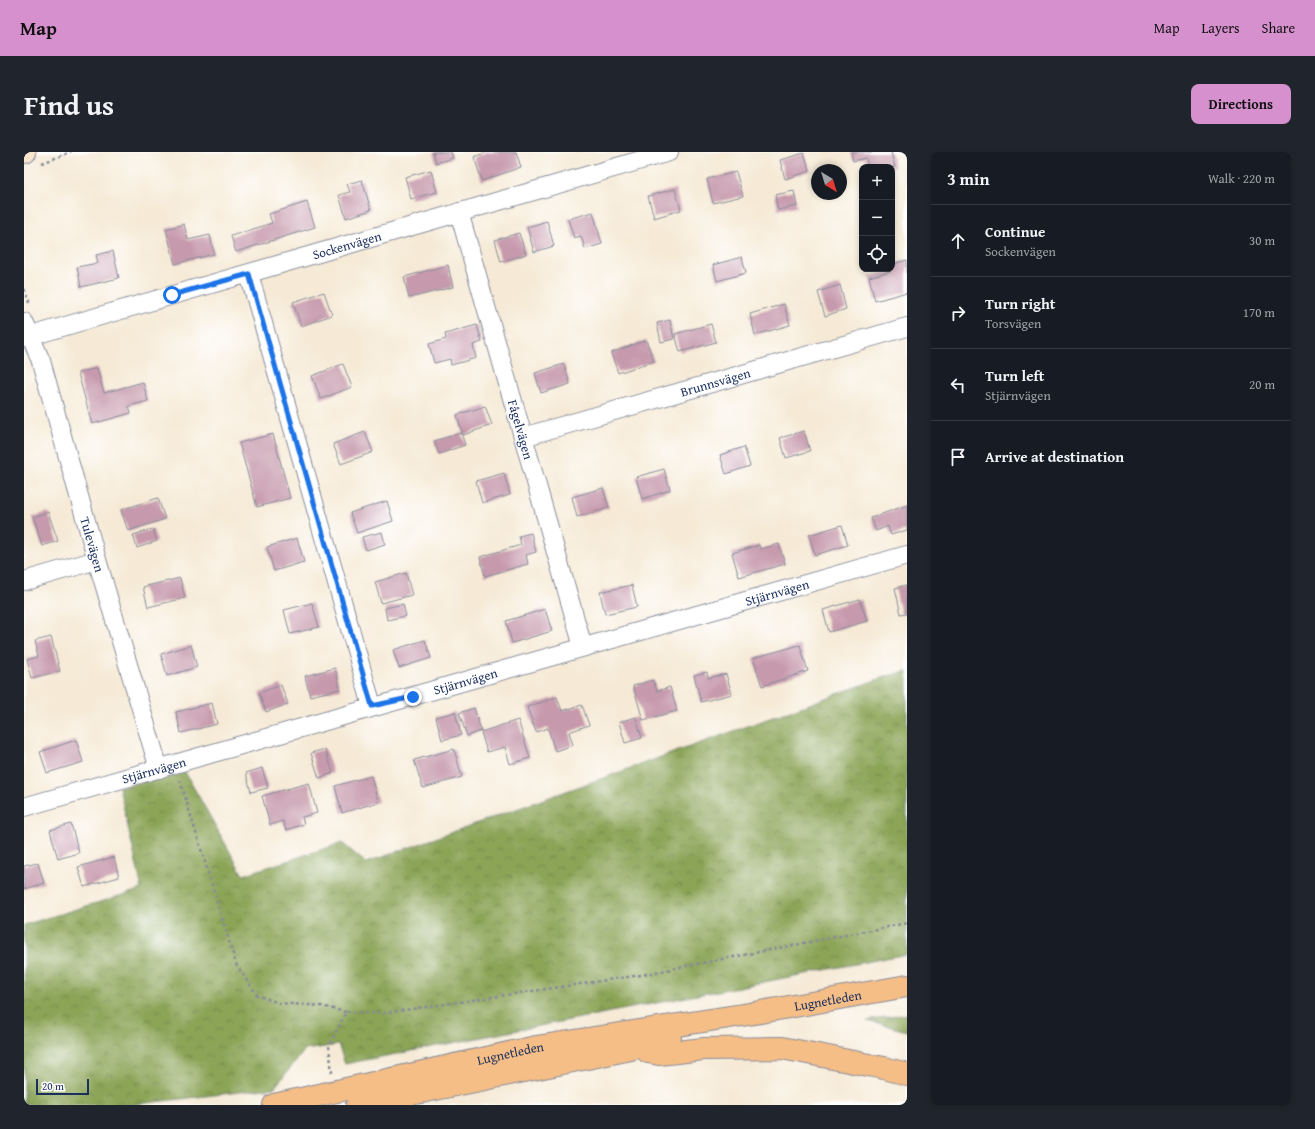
<!DOCTYPE html>
<meta charset="utf-8">
<style>
body{margin:0;font-family:"Gentium Book Plus",serif;background:#20242c;color:#f1f3f6}
.controls{position:absolute;right:12px;top:12px;display:grid;overflow:hidden;border-radius:8px;box-shadow:0 2px 6px #0003}
.controls button{width:36px;height:36px;display:grid;place-items:center;padding:0;border:0;border-bottom:1px solid #363941;background:#171b24;color:#f1f3f6;font:20px sans-serif}
.compass{position:absolute;left:787px;top:12px;width:36px;height:36px;border-radius:50%;background:#171b24;box-shadow:0 2px 6px #0003;rotate:142deg}
.scale{position:absolute;left:12px;bottom:10px;width:53px;box-sizing:border-box;padding-left:4px;border:2px solid #1b2f5e;border-top:0;font-size:11px;line-height:14px;white-space:nowrap;color:#1b2f5e;-webkit-text-stroke:3px #fff;paint-order:stroke}
.stop{position:absolute;width:12px;height:12px;margin:-9px;border:3px solid #1a73e8;border-radius:50%;background:#fff}
.stop.end{background:#1a73e8;border-color:#fff;box-shadow:0 1px 4px #0008}
.list{margin:0;padding:0;list-style:none}
h2{display:flex;justify-content:space-between;align-items:center;height:52px;margin:0;padding:0 16px;font-size:17px}
h2 small{font-size:13px;font-weight:400;color:#9ea1a6}
.list li{display:grid;grid-template-columns:26px 1fr auto;gap:12px;align-items:center;box-sizing:border-box;height:72px;padding:0 16px;border-top:1px solid #363941}
.list b{display:block;font-size:15px;white-space:nowrap}
.list p{margin:0;font-size:13px;white-space:nowrap;color:#9ea1a6}
.list em{font-size:13px;font-style:normal;color:#9ea1a6}
.icon{flex:none;width:22px;height:22px;fill:none;stroke:currentColor;stroke-width:2;stroke-linecap:round;stroke-linejoin:round}
.map{position:relative;flex:none;width:883px;height:953px;overflow:hidden;border-radius:8px}
header{display:flex;align-items:center;gap:24px;box-sizing:border-box;height:56px;padding:0 20px;background:#d690ce;color:#111}
header strong{font-size:19px}
nav{display:flex;gap:22px;margin-inline-start:auto;font-size:14px}
.intro{display:flex;align-items:center;justify-content:space-between;box-sizing:border-box;height:96px;padding:0 24px}
h1{margin:0;font-size:28px}
.button{padding:10px 18px;border-radius:8px;background:#d690ce;color:#111;font-size:14px;font-weight:700}
main{display:flex;gap:24px;padding:0 24px}
aside{flex:1;background:#171b24;border-radius:8px;box-shadow:0 2px 6px #0003}
.map>svg:first-child{display:block}
.forest{fill:url(#forest-crowns);stroke:#536a5a}
.building{fill:#c699ac}
.lines{fill:none;stroke-linecap:round;stroke-linejoin:round}
.street-casing{stroke:#888c9a;stroke-width:20}
.secondary-casing{stroke:#888c9a;stroke-width:24}
.highway-casing{stroke:#888c9a;stroke-width:24}
.path{stroke:#888c9a;stroke-width:2.5;stroke-dasharray:3 3;stroke-linecap:butt}
.street{stroke:#fff;stroke-width:18}
.secondary{stroke:#fbe5cf;stroke-width:22}
.highway{stroke:#f6be87;stroke-width:22}
.route{stroke:#1a73e8;stroke-width:5}
.labels{text-anchor:middle;dominant-baseline:central;stroke-width:3.5;stroke-linejoin:round;paint-order:stroke}
.street-label{font-size:13px;fill:#1b2f5e;stroke:#fff}
</style>
<header>
<strong>Map</strong>
<nav><a>Map</a><a>Layers</a><a>Share</a></nav>
</header>
<div class="intro"><h1>Find us</h1><a class="button">Directions</a></div>
<main>
<div class="map">
<svg width="883" height="953" viewBox="0 0 883 953">
<defs>
<pattern id="forest-crowns" width="20" height="18" patternUnits="userSpaceOnUse"><rect width="20" height="18" fill="#8ba456"/><path d="M2 6a3 3 0 1 1 6 0M12 15a3 3 0 1 1 6 0" fill="none" stroke="#71864a"/></pattern>
</defs>
<rect width="100%" height="100%" fill="#fff"/>
<filter id="ink" filterUnits="userSpaceOnUse"><feTurbulence type="fractalNoise" baseFrequency=".025" numOctaves="2"/><feDisplacementMap in="SourceGraphic" scale="8" xChannelSelector="R" yChannelSelector="G"/><feConvolveMatrix kernelMatrix="1 2 1 2 8 2 1 2 1" color-interpolation-filters="sRGB"/></filter>
<filter id="wash" filterUnits="userSpaceOnUse"><feTurbulence type="fractalNoise" baseFrequency=".012" numOctaves="4" result="noise"/><feDisplacementMap in="SourceGraphic" scale="16" xChannelSelector="R" yChannelSelector="G"/><feGaussianBlur stdDeviation="0.9" result="paint"/><feColorMatrix in="noise" values="0 0 0 0 0 0 0 0 0 0 0 0 0 0 0 0 0 1.4 0 .05"/><feComposite in="paint" operator="in"/></filter>
<g filter="url(#wash)">
<rect width="100%" height="100%" fill="#f6ead6"/>
<path class="forest" d="M 883,519 L 883,802 L 321,912 L 314,893 L 281,898 L 250,936 L 105,953 L 0,953 L 0,773 L 118,737 L 95,635 L 161,620 L 219,723 L 318,691 L 342,711 L 863,524 Z
M 883,862 L 883,879 L 843,869 Z"/>
<g id="blocks">
<path class="building" d="M 409,0 L 427,0 L 429,6 L 412,11 Z
M 463,0 L 492,0 L 497,15 L 458,29 L 450,5 Z
M 827,0 L 867,0 L 871,15 L 844,15 L 842,6 L 829,9 Z
M 780,1 L 786,19 L 761,27 L 756,8 Z
M 407,18 L 413,40 L 387,47 L 381,25 Z
M 712,20 L 719,44 L 689,51 L 683,27 Z
M 338,28 L 347,58 L 322,66 L 315,43 L 326,40 L 323,32 Z
M 651,37 L 657,58 L 630,66 L 624,44 Z
M 770,39 L 773,54 L 754,58 L 751,43 Z
M 283,50 L 291,75 L 212,100 L 207,84 L 248,71 L 245,62 Z
M 569,60 L 578,92 L 561,97 L 557,84 L 550,86 L 544,67 Z
M 523,69 L 530,94 L 510,100 L 503,75 Z
M 160,72 L 164,88 L 186,83 L 190,102 L 151,112 L 142,77 Z
M 495,81 L 502,102 L 477,110 L 471,88 Z
M 89,99 L 95,126 L 57,135 L 53,115 L 74,111 L 72,103 Z
M 718,105 L 722,121 L 693,129 L 689,113 Z
M 883,108 L 883,140 L 851,149 L 845,125 L 866,119 L 868,112 Z
M 424,113 L 429,135 L 385,146 L 380,125 Z
M 816,133 L 822,157 L 801,164 L 794,140 Z
M 300,140 L 308,163 L 277,174 L 269,150 Z
M 760,152 L 766,173 L 731,183 L 726,162 Z
M 646,168 L 650,187 L 637,190 L 633,171 Z
M 687,172 L 692,190 L 656,200 L 651,182 Z
M 453,173 L 458,190 L 449,193 L 452,206 L 427,213 L 426,207 L 410,211 L 405,192 L 422,187 L 421,182 Z
M 622,188 L 630,209 L 594,221 L 587,201 Z
M 319,212 L 328,235 L 297,247 L 288,224 Z
M 540,212 L 546,232 L 517,241 L 511,221 Z
M 73,216 L 80,241 L 119,230 L 124,249 L 105,254 L 107,261 L 68,272 L 54,221 Z
M 461,254 L 468,273 L 439,283 L 433,263 Z
M 780,279 L 786,299 L 762,306 L 756,286 Z
M 341,280 L 349,300 L 317,312 L 309,292 Z
M 437,281 L 441,293 L 415,302 L 410,289 Z
M 249,282 L 266,346 L 233,355 L 215,291 Z
M 720,295 L 726,314 L 702,322 L 696,303 Z
M 640,317 L 646,338 L 618,347 L 612,325 Z
M 480,321 L 486,343 L 458,351 L 452,329 Z
M 579,336 L 585,356 L 553,365 L 548,345 Z
M 134,346 L 141,367 L 104,379 L 97,358 Z
M 363,349 L 369,369 L 333,381 L 326,361 Z
M 883,353 L 883,378 L 867,383 L 864,374 L 852,379 L 847,366 Z
M 24,360 L 34,389 L 18,394 L 8,365 Z
M 818,373 L 824,393 L 791,403 L 785,383 Z
M 129,377 L 133,389 L 113,396 L 109,383 Z
M 358,380 L 361,392 L 342,398 L 338,385 Z
M 507,381 L 512,400 L 502,403 L 504,412 L 461,424 L 456,405 L 497,393 L 495,384 Z
M 273,386 L 280,410 L 250,419 L 243,395 Z
M 755,392 L 761,412 L 715,425 L 708,401 L 735,393 L 736,397 Z
M 382,421 L 388,443 L 357,451 L 351,430 Z
M 156,426 L 161,446 L 124,455 L 119,435 Z
M 608,433 L 613,455 L 581,462 L 576,440 Z
M 883,433 L 883,461 L 877,462 L 871,436 Z
M 836,447 L 843,469 L 805,480 L 799,458 Z
M 288,451 L 295,475 L 266,482 L 260,458 Z
M 379,452 L 382,464 L 363,468 L 361,456 Z
M 521,457 L 528,479 L 488,491 L 482,469 Z
M 27,485 L 36,519 L 8,526 L 3,507 L 15,504 L 11,489 Z
M 401,488 L 407,506 L 375,516 L 369,498 Z
M 167,493 L 173,515 L 143,524 L 137,502 Z
M 776,493 L 784,519 L 738,534 L 729,506 Z
M 311,516 L 316,537 L 286,544 L 281,524 Z
M 683,520 L 684,526 L 702,522 L 708,542 L 677,550 L 670,523 Z
M 629,528 L 633,539 L 646,535 L 653,559 L 619,568 L 609,534 Z
M 257,533 L 264,552 L 242,560 L 235,541 Z
M 533,545 L 538,559 L 558,553 L 565,573 L 545,580 L 549,593 L 531,599 L 524,576 L 512,580 L 503,555 Z
M 188,551 L 193,572 L 157,581 L 152,560 Z
M 450,556 L 457,579 L 443,584 L 435,561 Z
M 431,560 L 437,583 L 418,588 L 412,565 Z
M 612,565 L 618,586 L 601,591 L 595,570 Z
M 494,568 L 506,606 L 486,612 L 481,595 L 463,600 L 457,580 Z
M 52,588 L 59,610 L 23,621 L 16,600 Z
M 301,597 L 309,621 L 295,626 L 287,601 Z
M 430,597 L 438,625 L 399,636 L 390,608 Z
M 238,616 L 244,636 L 227,640 L 222,621 Z
M 347,624 L 354,650 L 318,661 L 311,634 Z
M 285,631 L 293,661 L 278,665 L 280,672 L 262,678 L 259,669 L 246,673 L 238,644 Z
M 47,672 L 55,701 L 34,707 L 26,678 Z
M 90,705 L 95,725 L 60,735 L 54,715 Z
M 14,711 L 20,731 L 0,737 L 0,714 Z"/>
</g>
</g>
<g filter="url(#ink)">
<use href="#blocks" fill-opacity="0" stroke="#888c9a" stroke-width="1"/>
<g class="lines">
<g class="street-casing">
<g id="street">
<path id="s1" d="M 435,60 L 559,495"/>
<path d="M 225,122 L 348,554"/>
<path id="s2" d="M 0,170 L 17,209 L 73,408 L 135,617"/>
<path id="s3" d="M 0,186 L 645,0"/>
<path id="s4" d="M 499,285 L 883,175"/>
<path d="M 0,429 L 73,408"/>
<path id="s5" d="M 0,655 L 883,403"/>
</g>
</g>
<g class="secondary-casing">
<path id="secondary" d="M 0,0 L 1,0"/>
</g>
<g class="highway-casing">
<g id="highway">
<path d="M 624,900 L 635,902 L 680,897 L 758,896 L 860,916 L 883,922"/>
<path id="s6" d="M 250,953 L 512,895 L 725,862 L 883,834"/>
<path d="M 333,953 L 607,897 L 646,886"/>
</g>
</g>
<path class="path" d="M 18,11 L 47,0
M 0,137 L 6,153
M 156,628 L 212,812 L 233,843 L 255,851 L 297,854 L 322,860
M 308,921 L 305,894 L 322,860 L 361,861 L 617,823 L 883,771"/>
<use href="#street" class="street"/>
<use href="#secondary" class="secondary"/>
<use href="#highway" class="highway"/>
</g>
</g>
<g class="lines" filter="url(#ink)">
<path class="route" d="M 148,143 L 225,122 L 348,554 L 389,545"/>
</g>
<g class="labels">
<g class="street-label">
<text stroke="none"><textPath href="#s3" startOffset="336">Sockenvägen</textPath></text>
<text stroke="none"><textPath href="#s4" startOffset="200">Brunnsvägen</textPath></text>
<text stroke="none"><textPath href="#s1" startOffset="226">Fågelvägen</textPath></text>
<text stroke="none"><textPath href="#s2" startOffset="233">Tulevägen</textPath></text>
<text stroke="none"><textPath href="#s5" startOffset="783">Stjärnvägen</textPath></text>
<text stroke="none"><textPath href="#s5" startOffset="459">Stjärnvägen</textPath></text>
<text stroke="none"><textPath href="#s5" startOffset="135">Stjärnvägen</textPath></text>
<text stroke="none"><textPath href="#s6" startOffset="564">Lugnetleden</textPath></text>
<text stroke="none"><textPath href="#s6" startOffset="242">Lugnetleden</textPath></text>
</g>
</g>
</svg>
<div class="controls">
<button>+</button>
<button>−</button>
<button><svg class="icon" aria-label="locate" viewBox="0 0 24 24"><circle cx="12" cy="12" r="6"/><path d="M12 2v4M12 18v4M2 12h4M18 12h4"/></svg></button>
</div>
<svg class="compass" viewBox="-18 -18 36 36"><path d="M0-13l5 13h-10z" fill="#e53935"/><path d="M0 13l5-13h-10z" fill="#9ea1a6"/></svg>
<div class="scale">20 m</div>
<div class="stop" style="left:148px;top:143px"></div>
<div class="stop end" style="left:389px;top:545px"></div>
</div>
<aside>
<h2>3 min<small>Walk · 220 m</small></h2>
<ul class="list">
<li><svg class="icon" aria-label="ahead" viewBox="0 0 24 24"><path d="M12 20V5M6 11l6-6 6 6"/></svg><div><b>Continue</b><p>Sockenvägen</p></div><em>30 m</em></li>
<li><svg class="icon" aria-label="right" viewBox="0 0 24 24"><path d="M7 20v-9h11M14 6l5 5-5 5"/></svg><div><b>Turn right</b><p>Torsvägen</p></div><em>170 m</em></li>
<li><svg class="icon" aria-label="left" viewBox="0 0 24 24"><path d="M17 20v-9H6M10 6l-5 5 5 5"/></svg><div><b>Turn left</b><p>Stjärnvägen</p></div><em>20 m</em></li>
<li><svg class="icon" aria-label="arrive" viewBox="0 0 24 24"><path d="M6 21V4h12l-3 4 3 4H6"/></svg><div><b>Arrive at destination</b></div></li>
</ul>
</aside>
</main>
